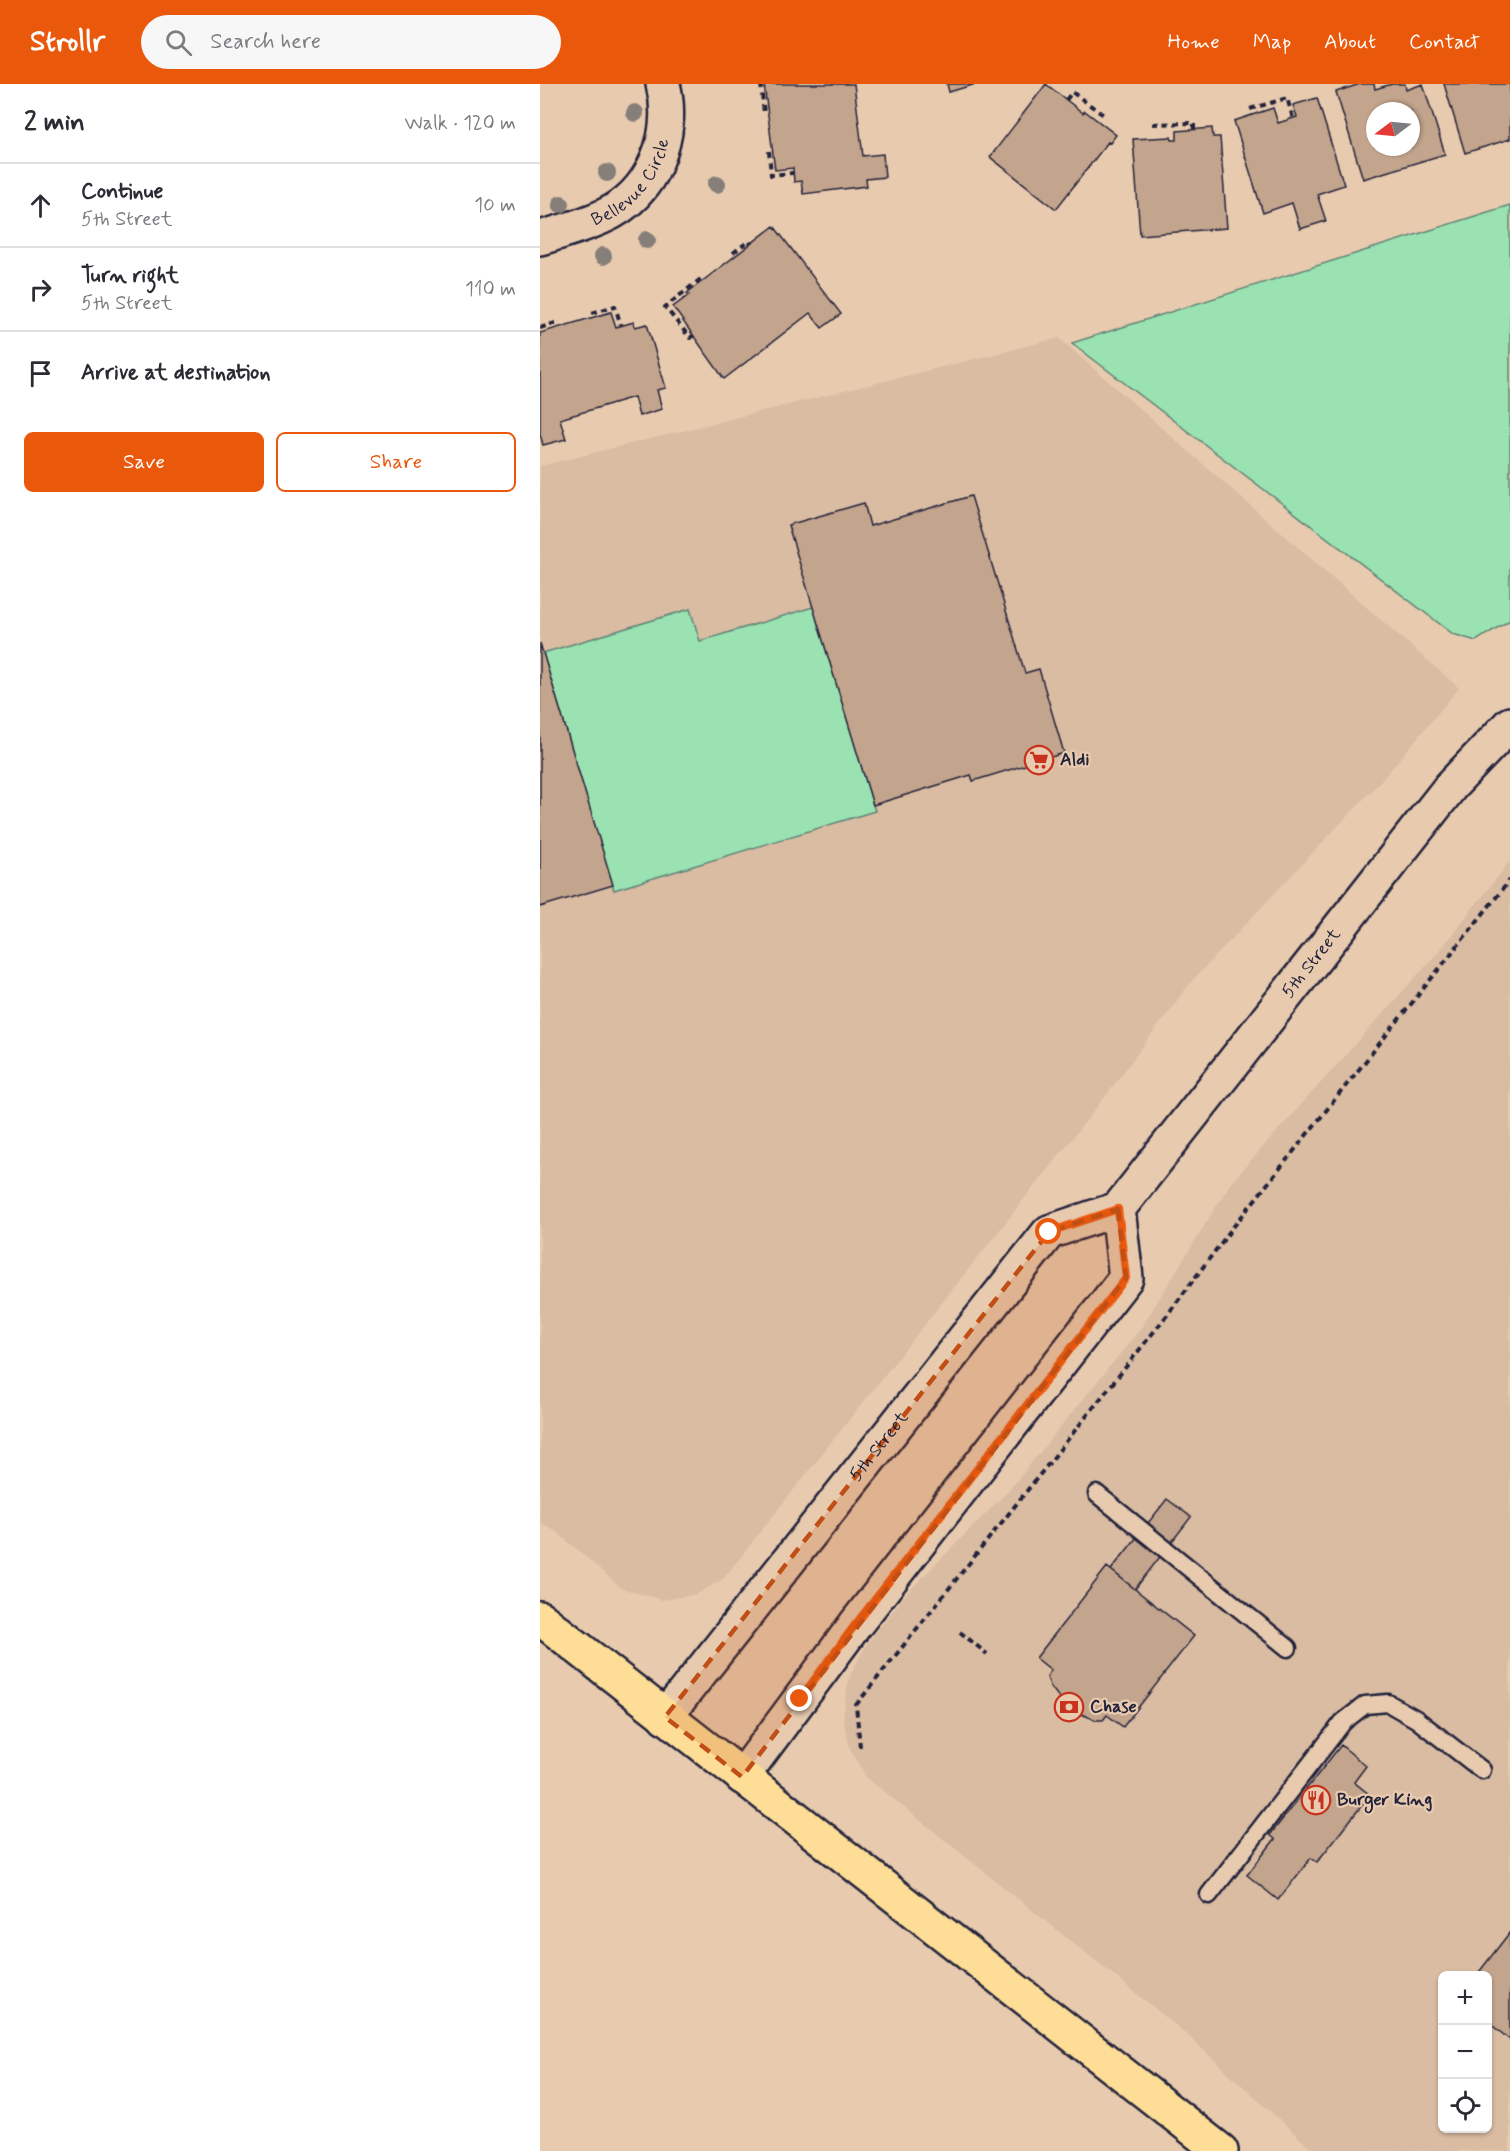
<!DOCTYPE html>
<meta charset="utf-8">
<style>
body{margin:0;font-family:Mynerve,sans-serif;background:#f7f7f7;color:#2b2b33}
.controls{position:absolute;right:18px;bottom:18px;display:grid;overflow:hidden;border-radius:9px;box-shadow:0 2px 4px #0004}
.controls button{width:54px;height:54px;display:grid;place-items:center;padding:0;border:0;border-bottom:2px solid #e1e1e2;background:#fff;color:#2b2b33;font:30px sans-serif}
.compass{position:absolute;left:826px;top:18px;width:54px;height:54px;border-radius:50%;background:#fff;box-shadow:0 2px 4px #0004;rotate:254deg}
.stop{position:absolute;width:18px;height:18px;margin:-14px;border:4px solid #ea580c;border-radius:50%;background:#fff}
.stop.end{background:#ea580c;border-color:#fff;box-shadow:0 2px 6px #0008}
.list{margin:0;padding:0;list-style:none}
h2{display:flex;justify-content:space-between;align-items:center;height:78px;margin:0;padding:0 24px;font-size:26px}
h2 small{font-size:20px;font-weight:400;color:#7c7c81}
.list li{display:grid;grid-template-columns:39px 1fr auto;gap:18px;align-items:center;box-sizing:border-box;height:84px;padding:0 24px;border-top:2px solid #e1e1e2}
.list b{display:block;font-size:22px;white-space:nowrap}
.list p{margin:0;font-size:20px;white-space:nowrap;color:#7c7c81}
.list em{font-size:20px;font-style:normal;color:#7c7c81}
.actions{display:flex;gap:12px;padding:18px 24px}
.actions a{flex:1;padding:14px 0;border:2px solid #ea580c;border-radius:9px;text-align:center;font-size:21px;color:#ea580c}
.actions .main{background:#ea580c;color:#fff}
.icon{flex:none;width:33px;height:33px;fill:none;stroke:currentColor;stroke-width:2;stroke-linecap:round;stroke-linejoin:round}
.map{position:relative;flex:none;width:970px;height:2067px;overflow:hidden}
header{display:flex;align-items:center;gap:36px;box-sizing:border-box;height:84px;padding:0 30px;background:#ea580c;color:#fff}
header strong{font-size:28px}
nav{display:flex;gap:33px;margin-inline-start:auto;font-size:21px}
.search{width:420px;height:54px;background:#f7f7f7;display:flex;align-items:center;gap:15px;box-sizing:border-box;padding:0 21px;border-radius:33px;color:#7c7c81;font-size:22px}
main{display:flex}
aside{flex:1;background:#fff}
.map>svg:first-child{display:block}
.built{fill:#d9bca2;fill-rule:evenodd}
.green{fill:#9ae2b1;stroke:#5e8276;stroke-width:1.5}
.building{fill:#c3a48c;stroke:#22223b;stroke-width:1.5;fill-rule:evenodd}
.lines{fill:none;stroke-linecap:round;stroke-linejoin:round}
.service-casing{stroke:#22223b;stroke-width:21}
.minor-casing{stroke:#22223b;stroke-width:38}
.tertiary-casing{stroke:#22223b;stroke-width:38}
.primary-casing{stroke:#22223b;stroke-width:38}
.path{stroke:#22223b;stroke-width:4;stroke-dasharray:6 4.5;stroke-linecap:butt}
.service{stroke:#e8cbaf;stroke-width:16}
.minor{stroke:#e8cbaf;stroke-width:33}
.tertiary{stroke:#e8cbaf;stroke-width:33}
.primary{stroke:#fede96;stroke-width:33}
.tree{fill:#857e79}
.route{stroke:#ea580c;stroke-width:8}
.marked{fill:#c04e15;fill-opacity:0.2;stroke:#c04e15;stroke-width:4.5;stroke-dasharray:12 8;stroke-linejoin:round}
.labels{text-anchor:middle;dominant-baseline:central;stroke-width:4.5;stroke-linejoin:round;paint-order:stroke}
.street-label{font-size:18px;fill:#22223b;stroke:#e8cbaf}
.poi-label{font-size:18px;font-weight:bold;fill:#22223b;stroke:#e8cbaf;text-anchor:start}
</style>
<header>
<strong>Strollr</strong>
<div class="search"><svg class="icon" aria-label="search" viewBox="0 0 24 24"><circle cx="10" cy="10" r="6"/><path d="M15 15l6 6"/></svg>Search here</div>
<nav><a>Home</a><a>Map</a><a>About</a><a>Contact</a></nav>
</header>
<main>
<aside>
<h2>2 min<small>Walk · 120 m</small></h2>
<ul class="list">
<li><svg class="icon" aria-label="ahead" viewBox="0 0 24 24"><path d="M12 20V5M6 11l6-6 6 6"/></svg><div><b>Continue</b><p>5th Street</p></div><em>10 m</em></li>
<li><svg class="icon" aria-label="right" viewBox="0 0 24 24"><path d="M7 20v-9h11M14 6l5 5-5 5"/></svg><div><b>Turn right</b><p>5th Street</p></div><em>110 m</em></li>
<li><svg class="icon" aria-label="arrive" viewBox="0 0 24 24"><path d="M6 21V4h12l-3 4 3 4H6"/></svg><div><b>Arrive at destination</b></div></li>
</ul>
<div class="actions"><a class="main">Save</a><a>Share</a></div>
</aside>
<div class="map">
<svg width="970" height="2067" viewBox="0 0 970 2067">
<rect width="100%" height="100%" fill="#e8cbaf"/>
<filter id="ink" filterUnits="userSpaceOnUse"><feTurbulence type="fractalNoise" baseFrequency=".0167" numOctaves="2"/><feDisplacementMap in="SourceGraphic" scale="12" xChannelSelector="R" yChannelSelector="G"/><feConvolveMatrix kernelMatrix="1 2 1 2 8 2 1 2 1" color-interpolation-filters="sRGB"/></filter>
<g filter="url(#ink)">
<path class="built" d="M 519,254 L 919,604 L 848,689 L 651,898 L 561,1018 L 183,1495 L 157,1510 L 122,1516 L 81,1504 L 18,1449 L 0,1438 L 0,382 Z
M 970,777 L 970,2067 L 774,2067 L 638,1943 L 326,1693 L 310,1665 L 303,1634 L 309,1593 L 328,1558 L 367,1509 L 470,1405 L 601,1244 L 690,1100 L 899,867 ZM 902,1892 L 948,1892 L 948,2044 L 902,2044 Z"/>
<path class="green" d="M 970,121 L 970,536 L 936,557 L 913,550 L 532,259 Z
M 273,523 L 335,727 L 74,806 L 3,569 L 150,525 L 160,557 Z"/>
<path class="building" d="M 224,0 L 314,0 L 323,72 L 343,70 L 345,93 L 326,95 L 327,102 L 263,110 L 261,97 L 254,98 L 253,84 L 235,86 Z
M 407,0 L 436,0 L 409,8 Z
M 506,0 L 543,29 L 545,27 L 576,51 L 570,59 L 568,58 L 516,125 L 450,73 Z
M 820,0 L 834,0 L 835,5 L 852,0 L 865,0 L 866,6 L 883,0 L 905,70 L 823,95 L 796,8 ZM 835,27 L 871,27 L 871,63 L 835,63 Z
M 904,0 L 970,0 L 970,55 L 925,69 Z
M 777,14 L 804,101 L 777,110 L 786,137 L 760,145 L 752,119 L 723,129 L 694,37 L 733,24 L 738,39 L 757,33 L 753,21 Z
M 672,44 L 673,53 L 680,53 L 687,144 L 600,151 L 593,55 L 631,53 L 632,56 L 637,56 L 637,47 Z
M 234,142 L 301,230 L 282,244 L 270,229 L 184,295 L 133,223 L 149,211 L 147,209 Z
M 71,228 L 76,243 L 94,238 L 95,243 L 107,240 L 126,304 L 117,306 L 122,325 L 99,332 L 94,313 L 20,335 L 26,355 L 3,361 L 0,350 L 0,249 Z
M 431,412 L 485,589 L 499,585 L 524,669 L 433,697 L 431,691 L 333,721 L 248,441 L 324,419 L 330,442 Z
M 0,559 L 73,801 L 0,823 Z
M 627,1415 L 651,1433 L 595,1505 L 571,1486 Z
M 567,1483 L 654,1552 L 583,1643 L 567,1631 L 563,1636 L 556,1636 L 534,1627 L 524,1620 L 510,1602 L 507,1592 L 511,1586 L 496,1574 Z
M 801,1661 L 826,1682 L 814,1698 L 830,1711 L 777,1778 L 771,1774 L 738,1816 L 707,1791 L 735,1755 L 730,1751 Z
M 970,1848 L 970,1956 L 948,1938 L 948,1892 L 936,1892 Z"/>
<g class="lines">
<g class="service-casing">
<path id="service" d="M 557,1410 L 748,1564
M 669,1811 L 803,1638 L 825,1621 L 848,1619 L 876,1635 L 942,1686"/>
</g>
<g class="minor-casing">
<g id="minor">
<path id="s1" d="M 0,154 C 21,148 42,142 62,133 C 113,111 136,51 123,0"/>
</g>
</g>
<g class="tertiary-casing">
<g id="tertiary">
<path id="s2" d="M 125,1633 L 509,1148 L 578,1125 L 911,702 L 970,640"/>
<path d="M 202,1693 L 315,1541 L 586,1194 L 578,1125"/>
</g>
</g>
<g class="primary-casing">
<path id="primary" d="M 0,1534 L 681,2067"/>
</g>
<path class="path" d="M 221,0 L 224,30
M 526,16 L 532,8 L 565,32
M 710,25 L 747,14 L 753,34
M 613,40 L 654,39 L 654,45
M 229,67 L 231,91 L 253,89
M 193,169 L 209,157 L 211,160
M 52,229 L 75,222 L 81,242
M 0,244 L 18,238
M 154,251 L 150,254 L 125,223 L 162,194
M 420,1548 L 447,1570
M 320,1663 L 316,1621 L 628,1230 L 690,1147 L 970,796"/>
<use href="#service" class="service"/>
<use href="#minor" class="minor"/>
<use href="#tertiary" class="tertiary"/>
<use href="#primary" class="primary"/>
</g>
<g class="tree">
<circle cx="95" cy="29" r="9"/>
<circle cx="67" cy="89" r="9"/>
<circle cx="177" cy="100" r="9"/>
<circle cx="21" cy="120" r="9"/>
<circle cx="107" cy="156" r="9"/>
<circle cx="63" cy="172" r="9"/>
</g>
</g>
<g class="lines" filter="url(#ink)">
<path class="route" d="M 260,1615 L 315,1541 L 586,1194 L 578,1125 L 509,1148"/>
</g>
<path class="marked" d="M 578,1125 L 586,1194 L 202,1693 L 125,1633 L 509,1148 Z"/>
<defs>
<g id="supermarket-ring" transform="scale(1.5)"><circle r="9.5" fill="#e8cbaf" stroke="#c8321e" stroke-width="1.5"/><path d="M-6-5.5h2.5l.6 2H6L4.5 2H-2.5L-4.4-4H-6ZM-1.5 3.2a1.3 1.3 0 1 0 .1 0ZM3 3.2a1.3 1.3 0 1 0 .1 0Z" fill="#c8321e"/></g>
<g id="bank-ring" transform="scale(1.5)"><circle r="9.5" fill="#e8cbaf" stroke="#c8321e" stroke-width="1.5"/><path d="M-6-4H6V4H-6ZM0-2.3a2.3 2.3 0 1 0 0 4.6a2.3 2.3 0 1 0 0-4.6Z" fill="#c8321e"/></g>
<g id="restaurant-ring" transform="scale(1.5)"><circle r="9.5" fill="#e8cbaf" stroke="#c8321e" stroke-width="1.5"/><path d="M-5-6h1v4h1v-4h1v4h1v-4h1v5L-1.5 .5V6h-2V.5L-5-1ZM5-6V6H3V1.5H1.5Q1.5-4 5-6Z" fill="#c8321e"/></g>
</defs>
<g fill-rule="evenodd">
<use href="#supermarket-ring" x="499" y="676"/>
<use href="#bank-ring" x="529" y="1623"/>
<use href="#restaurant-ring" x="776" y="1716"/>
</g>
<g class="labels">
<g class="street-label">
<text stroke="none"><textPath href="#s1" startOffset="112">Bellevue Circle</textPath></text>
<text stroke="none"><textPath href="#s2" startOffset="1004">5th Street</textPath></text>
<text stroke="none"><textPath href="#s2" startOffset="345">5th Street</textPath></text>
</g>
<g class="poi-label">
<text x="520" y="676">Aldi</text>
<text x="550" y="1623">Chase</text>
<text x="797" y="1716">Burger King</text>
</g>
</g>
</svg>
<div class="controls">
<button>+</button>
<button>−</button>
<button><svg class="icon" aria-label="locate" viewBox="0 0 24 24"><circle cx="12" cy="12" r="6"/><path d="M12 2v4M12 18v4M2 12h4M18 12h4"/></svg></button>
</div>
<svg class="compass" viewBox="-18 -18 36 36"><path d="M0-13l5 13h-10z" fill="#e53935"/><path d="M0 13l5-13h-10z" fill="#7c7c81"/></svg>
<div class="stop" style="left:509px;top:1148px"></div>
<div class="stop end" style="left:260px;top:1615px"></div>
</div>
</main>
